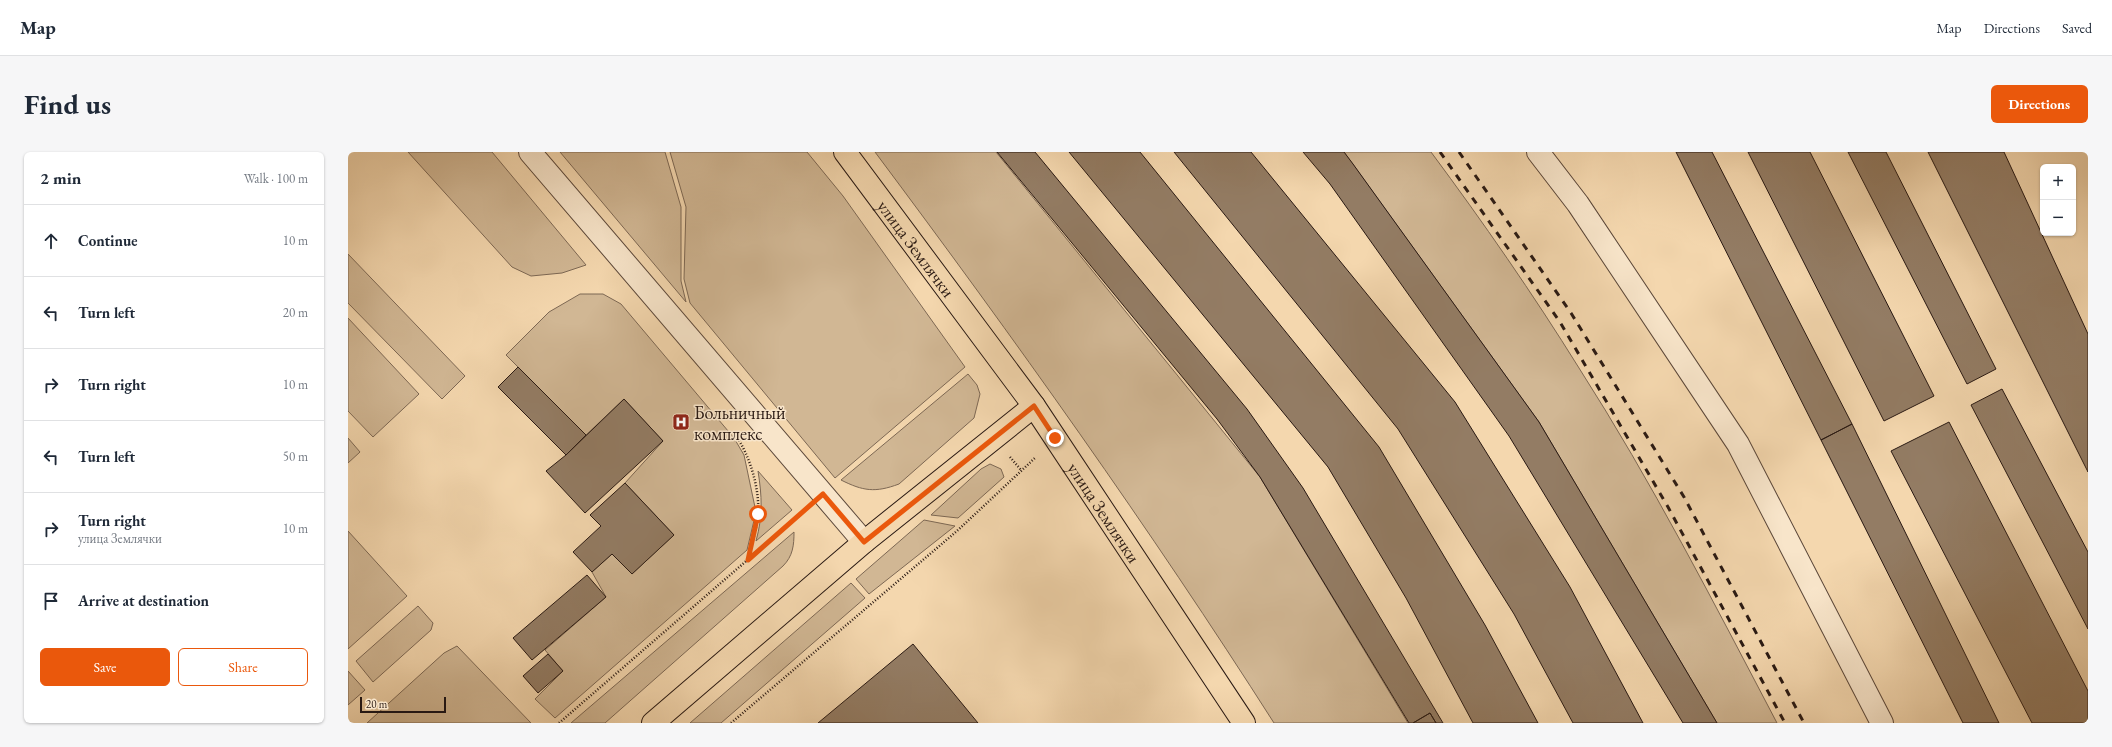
<!DOCTYPE html>
<meta charset="utf-8">
<style>
body{margin:0;font-family:"EB Garamond",serif;background:#f6f6f7;color:#1f2937}
.controls{position:absolute;right:12px;top:12px;display:grid;overflow:hidden;border-radius:6px;box-shadow:0 1px 3px #0004}
.controls button{width:36px;height:36px;display:grid;place-items:center;padding:0;border:0;border-bottom:1px solid #e0e1e3;background:#fff;color:#1f2937;font:20px sans-serif}
.scale{position:absolute;left:12px;bottom:10px;width:86px;box-sizing:border-box;padding-left:4px;border:2px solid #291913;border-top:0;font-size:11px;line-height:14px;white-space:nowrap;color:#291913;-webkit-text-stroke:3px #f8e5ca;paint-order:stroke}
.stop{position:absolute;width:12px;height:12px;margin:-9px;border:3px solid #ea580c;border-radius:50%;background:#fff}
.stop.end{background:#ea580c;border-color:#fff;box-shadow:0 1px 4px #0008}
.list{margin:0;padding:0;list-style:none}
h2{display:flex;justify-content:space-between;align-items:center;height:52px;margin:0;padding:0 16px;font-size:17px}
h2 small{font-size:13px;font-weight:400;color:#747a83}
.list li{display:grid;grid-template-columns:26px 1fr auto;gap:12px;align-items:center;box-sizing:border-box;height:72px;padding:0 16px;border-top:1px solid #e0e1e3}
.list b{display:block;font-size:15px;white-space:nowrap}
.list p{margin:0;font-size:13px;white-space:nowrap;color:#747a83}
.list em{font-size:13px;font-style:normal;color:#747a83}
.actions{display:flex;gap:8px;padding:12px 16px}
.actions a{flex:1;padding:9px 0;border:1px solid #ea580c;border-radius:6px;text-align:center;font-size:14px;color:#ea580c}
.actions .main{background:#ea580c;color:#fff}
.icon{flex:none;width:22px;height:22px;fill:none;stroke:currentColor;stroke-width:2;stroke-linecap:round;stroke-linejoin:round}
.map{position:relative;flex:none;width:1740px;height:571px;overflow:hidden;border-radius:6px}
header{display:flex;align-items:center;gap:24px;box-sizing:border-box;height:56px;padding:0 20px;background:#fff;border-bottom:1px solid #e0e1e3}
header strong{font-size:19px}
nav{display:flex;gap:22px;margin-inline-start:auto;font-size:14px}
.intro{display:flex;align-items:center;justify-content:space-between;box-sizing:border-box;height:96px;padding:0 24px}
h1{margin:0;font-size:28px}
.button{padding:10px 18px;border-radius:6px;background:#ea580c;color:#fff;font-size:14px;font-weight:700}
main{display:flex;gap:24px;padding:0 24px}
aside{flex:1;background:#fff;border-radius:6px;box-shadow:0 1px 3px #0004}
.map>svg:first-child{display:block}
.green{fill:#d1b794;stroke:#7d6854}
.building{fill:#937c64;stroke:#291913}
.lines{fill:none;stroke-linecap:round;stroke-linejoin:round}
.minor-casing{stroke:#5c483a;stroke-width:24}
.major-casing{stroke:#291913;stroke-width:24}
.path{stroke:#291913;stroke-width:2.5;stroke-dasharray:1 2;stroke-linecap:butt}
.minor{stroke:#f8e5ca;stroke-width:22}
.major{stroke:#f4d7ae;stroke-width:22}
.rail{stroke:#291913;stroke-width:3;stroke-dasharray:7 7;stroke-linecap:butt}
.route{stroke:#ea580c;stroke-width:5}
.labels{text-anchor:middle;dominant-baseline:central;stroke-width:3;stroke-linejoin:round;paint-order:stroke}
.street-label{font-size:18px;fill:#291913;stroke:#f8e5ca}
.poi-label{font-size:18px;fill:#291913;stroke:#f8e5ca;text-anchor:start}
</style>
<header>
<strong>Map</strong>
<nav><a>Map</a><a>Directions</a><a>Saved</a></nav>
</header>
<div class="intro"><h1>Find us</h1><a class="button">Directions</a></div>
<main>
<aside>
<h2>2 min<small>Walk · 100 m</small></h2>
<ul class="list">
<li><svg class="icon" aria-label="ahead" viewBox="0 0 24 24"><path d="M12 20V5M6 11l6-6 6 6"/></svg><div><b>Continue</b></div><em>10 m</em></li>
<li><svg class="icon" aria-label="left" viewBox="0 0 24 24"><path d="M17 20v-9H6M10 6l-5 5 5 5"/></svg><div><b>Turn left</b></div><em>20 m</em></li>
<li><svg class="icon" aria-label="right" viewBox="0 0 24 24"><path d="M7 20v-9h11M14 6l5 5-5 5"/></svg><div><b>Turn right</b></div><em>10 m</em></li>
<li><svg class="icon" aria-label="left" viewBox="0 0 24 24"><path d="M17 20v-9H6M10 6l-5 5 5 5"/></svg><div><b>Turn left</b></div><em>50 m</em></li>
<li><svg class="icon" aria-label="right" viewBox="0 0 24 24"><path d="M7 20v-9h11M14 6l5 5-5 5"/></svg><div><b>Turn right</b><p>улица Землячки</p></div><em>10 m</em></li>
<li><svg class="icon" aria-label="arrive" viewBox="0 0 24 24"><path d="M6 21V4h12l-3 4 3 4H6"/></svg><div><b>Arrive at destination</b></div></li>
</ul>
<div class="actions"><a class="main">Save</a><a>Share</a></div>
</aside>
<div class="map">
<svg width="1740" height="571" viewBox="0 0 1740 571">
<rect width="100%" height="100%" fill="#f4d7ae"/>
<filter id="stains"><feTurbulence type="fractalNoise" baseFrequency=".005" numOctaves="4"/><feColorMatrix values="0 0 0 0 .2 0 0 0 0 .09 0 0 0 0 .02 0 0 0 .5 -.17"/></filter>
<radialGradient id="worn" r=".72"><stop offset=".6" stop-color="#630" stop-opacity="0"/><stop offset="1" stop-color="#630" stop-opacity=".3"/></radialGradient>
<path class="green" d="M 60,0 L 144,0 L 238,113 L 214,121 L 183,124 L 164,115 Z
M 212,0 L 317,0 L 333,55 L 333,129 L 338,150 Z
M 322,0 L 459,0 L 495,44 L 617,215 L 487,326 L 342,151 L 336,127 L 338,55 Z
M 527,0 L 648,0 L 912,325 L 1060,571 L 926,571 C 801,375 666,186 527,0 Z
M 996,0 L 1083,0 C 1135,70 1185,142 1231,216 C 1304,330 1366,451 1429,571 L 1369,571 L 1191,270 Z
M 0,102 L 117,224 L 94,247 L 0,151 Z
M 232,142 L 255,142 L 273,152 L 386,286 L 396,303 L 408,360 L 399,398 L 207,566 L 187,547 L 215,519 L 197,498 L 258,445 L 244,420 L 264,402 L 284,422 L 326,383 L 277,331 L 315,289 L 276,247 L 238,283 L 158,203 L 201,160 Z
M 0,166 L 71,242 L 25,285 L 0,259 Z
M 620,222 L 629,233 L 632,242 L 626,266 L 551,332 C 527,341 515,339 493,328 Z
M 0,286 L 12,300 L 0,311 Z
M 642,312 L 653,317 L 656,325 L 610,366 L 583,363 L 633,317 Z
M 410,319 L 444,358 L 408,389 C 415,364 414,344 410,319 Z
M 576,368 L 607,374 L 521,442 L 508,427 Z
M 0,379 L 59,444 L 0,497 Z
M 446,380 C 446,393 445,404 435,414 L 257,571 L 223,571 Z
M 503,431 L 517,446 L 373,571 L 342,571 Z
M 70,454 L 85,471 L 83,478 L 25,530 L 8,509 Z
M 109,494 L 183,571 L 19,571 L 96,501 Z
M 0,519 L 17,538 L 0,553 Z"/>
<path class="building" d="M 649,0 L 687,0 L 899,257 L 955,336 L 1095,571 L 1088,571 L 1082,561 L 1065,571 L 1061,571 L 912,325 L 869,267 Z
M 721,0 L 792,0 L 1031,295 L 1137,473 L 1190,571 L 1125,571 L 1058,446 L 980,315 Z
M 826,0 L 903,0 L 1107,250 L 1222,435 L 1295,571 L 1225,571 L 1166,462 L 1050,277 Z
M 955,0 L 996,0 L 1005,12 L 1191,270 L 1369,571 L 1335,571 L 1161,284 L 982,32 Z
M 1328,0 L 1364,0 L 1504,272 L 1473,288 Z
M 1400,0 L 1462,0 L 1586,244 L 1536,269 Z
M 1500,0 L 1538,0 L 1648,217 L 1619,232 Z
M 1580,0 L 1656,0 L 1740,182 L 1740,320 Z
M 170,215 L 238,283 L 218,303 L 150,235 Z
M 1654,237 L 1740,400 L 1740,477 L 1623,253 Z
M 276,247 L 315,289 L 237,361 L 198,319 L 218,303 Z
M 1601,270 L 1740,539 L 1740,571 L 1684,571 L 1543,299 Z
M 1504,272 L 1651,571 L 1615,571 L 1473,288 Z
M 277,331 L 326,383 L 284,422 L 264,402 L 244,420 L 225,400 L 253,374 L 242,363 Z
M 239,423 L 258,445 L 184,508 L 165,486 Z
M 565,492 L 630,571 L 470,571 Z
M 200,502 L 215,519 L 190,541 L 175,524 Z
M 1082,561 L 1088,571 L 1065,571 Z"/>
<g class="lines">
<g class="minor-casing">
<path id="minor" d="M 182,0 L 516,390
M 1190,0 L 1230,52 L 1390,292 L 1534,571"/>
</g>
<g class="major-casing">
<g id="major">
<path id="s1" d="M 497,0 L 686,254 L 896,571"/>
<path d="M 305,571 L 516,390 L 686,254"/>
</g>
</g>
<path class="path" d="M 386,281 C 401,301 412,336 410,362 C 409,377 403,393 400,407
M 662,305 L 673,318
M 211,571 L 456,359
M 383,571 L 609,379 L 688,305"/>
<use href="#minor" class="minor"/>
<use href="#major" class="major"/>
<path class="rail" d="M 1092,0 L 1212,170 L 1320,355 L 1437,571
M 1111,0 L 1223,161 L 1336,345 L 1456,571"/>
</g>
<g class="lines">
<path class="route" d="M 410,362 L 400,408 L 475,342 L 516,390 L 686,254 L 707,286"/>
</g>
<defs>
<g id="hospital-square" transform="scale(0.9)"><rect x="-9" y="-9" width="18" height="18" rx="4" fill="#8f2418" stroke="#f8e5ca"/><path d="M-5-5h3v3.5h4V-5h3V5h-3V1.5h-4V5h-3Z" fill="#fff"/></g>
</defs>
<g fill-rule="evenodd">
<use href="#hospital-square" x="333" y="270"/>
</g>
<g class="labels">
<g class="street-label">
<text stroke="none"><textPath href="#s1" startOffset="120">улица Землячки</textPath></text>
<text stroke="none"><textPath href="#s1" startOffset="444">улица Землячки</textPath></text>
</g>
<g class="poi-label">
<text x="346" y="260">Больничный<tspan x="346" dy="21">комплекс</tspan></text>
</g>
</g>
<rect width="100%" height="100%" filter="url(#stains)"/>
<rect width="100%" height="100%" fill="url(#worn)"/>
</svg>
<div class="controls">
<button>+</button>
<button>−</button>
</div>
<div class="scale">20 m</div>
<div class="stop" style="left:410px;top:362px"></div>
<div class="stop end" style="left:707px;top:286px"></div>
</div>
</main>
